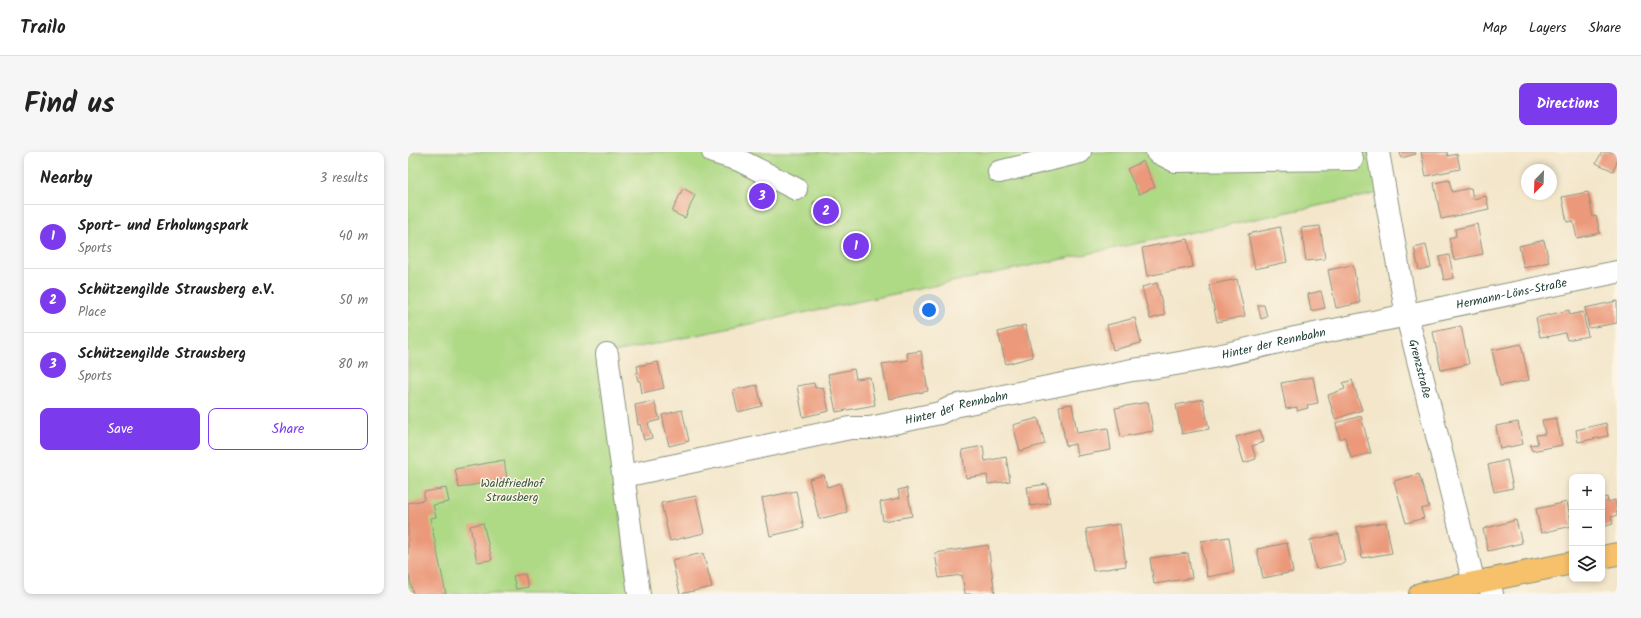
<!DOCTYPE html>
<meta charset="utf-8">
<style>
body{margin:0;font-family:Kalam,sans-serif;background:#f6f6f6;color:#222}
.controls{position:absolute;right:12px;bottom:12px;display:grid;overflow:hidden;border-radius:8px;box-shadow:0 2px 6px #0003}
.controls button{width:36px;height:36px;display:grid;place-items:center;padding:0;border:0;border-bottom:1px solid #e0e0e0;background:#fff;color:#222;font:20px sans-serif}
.compass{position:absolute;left:1113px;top:12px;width:36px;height:36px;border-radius:50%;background:#fff;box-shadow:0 2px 6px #0003;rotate:203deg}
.you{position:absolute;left:521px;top:158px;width:14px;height:14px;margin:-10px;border:3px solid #fff;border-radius:50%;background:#1a73e8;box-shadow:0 0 0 6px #1a73e833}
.badge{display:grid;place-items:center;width:26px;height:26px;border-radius:50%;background:#7c3aed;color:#fff;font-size:13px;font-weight:700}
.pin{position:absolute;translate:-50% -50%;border:2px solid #fff;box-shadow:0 1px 4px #0006}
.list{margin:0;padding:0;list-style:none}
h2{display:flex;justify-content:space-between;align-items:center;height:52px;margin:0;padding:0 16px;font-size:17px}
h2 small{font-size:13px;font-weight:400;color:#767676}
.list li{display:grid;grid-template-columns:26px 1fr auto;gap:12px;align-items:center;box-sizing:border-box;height:64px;padding:0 16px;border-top:1px solid #e0e0e0}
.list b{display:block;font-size:15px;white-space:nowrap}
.list p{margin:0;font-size:13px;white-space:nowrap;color:#767676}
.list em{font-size:13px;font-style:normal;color:#767676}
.actions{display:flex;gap:8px;padding:12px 16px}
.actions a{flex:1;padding:9px 0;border:1px solid #7c3aed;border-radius:8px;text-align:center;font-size:14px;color:#7c3aed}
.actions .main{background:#7c3aed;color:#fff}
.icon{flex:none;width:22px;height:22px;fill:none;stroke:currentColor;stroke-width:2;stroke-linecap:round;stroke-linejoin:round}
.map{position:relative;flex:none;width:1209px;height:442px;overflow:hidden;border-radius:8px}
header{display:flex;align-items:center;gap:24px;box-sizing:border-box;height:56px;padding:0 20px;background:#fff;border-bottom:1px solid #e0e0e0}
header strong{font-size:19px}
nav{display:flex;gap:22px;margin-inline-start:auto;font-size:14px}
.intro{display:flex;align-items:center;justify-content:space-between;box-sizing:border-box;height:96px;padding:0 24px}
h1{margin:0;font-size:28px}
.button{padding:10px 18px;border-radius:8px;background:#7c3aed;color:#fff;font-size:14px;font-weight:700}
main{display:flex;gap:24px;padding:0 24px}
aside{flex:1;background:#fff;border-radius:8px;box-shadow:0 2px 6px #0003}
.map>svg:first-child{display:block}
.green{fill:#aed985;stroke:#668b5c}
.building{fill:#eb997a}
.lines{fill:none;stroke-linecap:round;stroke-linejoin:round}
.minor-casing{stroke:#89927f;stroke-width:24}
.major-casing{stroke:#89927f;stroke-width:24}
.minor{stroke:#fff;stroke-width:22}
.major{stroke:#f7c06b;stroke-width:22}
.labels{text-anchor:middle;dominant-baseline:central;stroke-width:3;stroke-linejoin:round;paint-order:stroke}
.street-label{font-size:12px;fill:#1f3d34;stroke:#fcf5e5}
.park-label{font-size:12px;fill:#3c5c44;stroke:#fcf5e5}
</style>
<header>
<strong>Trailo</strong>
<nav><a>Map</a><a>Layers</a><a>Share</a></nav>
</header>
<div class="intro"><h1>Find us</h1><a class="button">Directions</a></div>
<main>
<aside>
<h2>Nearby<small>3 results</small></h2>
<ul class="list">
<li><span class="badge">1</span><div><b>Sport- und Erholungspark</b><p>Sports</p></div><em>40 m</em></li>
<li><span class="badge">2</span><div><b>Schützengilde Strausberg e.V.</b><p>Place</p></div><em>50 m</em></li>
<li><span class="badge">3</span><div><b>Schützengilde Strausberg</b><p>Sports</p></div><em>80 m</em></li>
</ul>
<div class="actions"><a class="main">Save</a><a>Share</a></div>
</aside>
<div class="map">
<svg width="1209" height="442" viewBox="0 0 1209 442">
<rect width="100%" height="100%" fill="#fcf5e5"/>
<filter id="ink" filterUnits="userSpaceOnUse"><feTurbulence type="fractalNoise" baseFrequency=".025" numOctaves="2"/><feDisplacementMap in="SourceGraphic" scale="8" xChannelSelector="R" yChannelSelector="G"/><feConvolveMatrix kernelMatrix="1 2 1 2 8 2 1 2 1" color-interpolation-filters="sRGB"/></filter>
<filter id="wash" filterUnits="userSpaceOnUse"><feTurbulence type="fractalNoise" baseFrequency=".012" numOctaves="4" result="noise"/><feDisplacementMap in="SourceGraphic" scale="16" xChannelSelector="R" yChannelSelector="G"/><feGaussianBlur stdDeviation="0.9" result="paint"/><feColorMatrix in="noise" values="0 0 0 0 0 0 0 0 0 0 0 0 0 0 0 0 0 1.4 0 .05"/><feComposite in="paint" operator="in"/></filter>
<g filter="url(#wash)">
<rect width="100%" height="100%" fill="#f3e6ca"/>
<path class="green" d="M 0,0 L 964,0 L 972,41 L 193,203 L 222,442 L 0,442 Z"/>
<g id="blocks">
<path class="building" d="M 992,0 L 1007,0 L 1008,2 L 993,6 Z
M 1013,0 L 1039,0 L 1040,4 L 1049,2 L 1052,17 L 1018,24 Z
M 1194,0 L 1204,0 L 1209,2 L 1209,11 L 1205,19 L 1188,11 Z
M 735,9 L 747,35 L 731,42 L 719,17 Z
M 1041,28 L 1044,40 L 1063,36 L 1065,47 L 1078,44 L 1081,57 L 1033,67 L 1026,31 Z
M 275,36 L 287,43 L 277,66 L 264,60 Z
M 1180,40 L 1185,65 L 1188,64 L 1192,81 L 1169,86 L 1165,69 L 1159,70 L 1154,45 Z
M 427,46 L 431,68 L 409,73 L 405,50 Z
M 1069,72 L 1075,102 L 1046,108 L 1041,86 L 1048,84 L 1047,77 Z
M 912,74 L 917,107 L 898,109 L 893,76 Z
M 872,75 L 879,110 L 847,117 L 840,82 Z
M 780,87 L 785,115 L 739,124 L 734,96 Z
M 1136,88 L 1141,110 L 1116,116 L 1111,94 Z
M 1018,93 L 1023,115 L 1011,118 L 1006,96 Z
M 1041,103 L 1046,126 L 1036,128 L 1031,105 Z
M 945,113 L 952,151 L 928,156 L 920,118 Z
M 829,127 L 837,164 L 809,170 L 801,133 Z
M 749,131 L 757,163 L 742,167 L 734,135 Z
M 913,139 L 917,156 L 903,159 L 900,142 Z
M 1209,149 L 1209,171 L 1181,176 L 1177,156 Z
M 850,153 L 856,153 L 859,165 L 853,167 Z
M 1161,158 L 1162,163 L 1175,160 L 1180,184 L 1159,188 L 1157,181 L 1139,185 L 1139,184 L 1132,185 L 1128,166 Z
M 727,166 L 733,191 L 705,198 L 699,173 Z
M 617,173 L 625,205 L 598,212 L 590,180 Z
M 1053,174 L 1061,212 L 1033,218 L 1025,180 Z
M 1113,192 L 1121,228 L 1092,234 L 1084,198 Z
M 513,199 L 520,239 L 481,247 L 474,212 L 500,208 L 499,201 Z
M 250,210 L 256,236 L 234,241 L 232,229 L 230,229 L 228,221 L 230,221 L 229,214 Z
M 446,217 L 448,227 L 462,225 L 467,253 L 428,260 L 420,222 Z
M 905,225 L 910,251 L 899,253 L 900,256 L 889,259 L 889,255 L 878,257 L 873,231 Z
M 944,228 L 954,258 L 927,267 L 920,243 L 937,237 L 935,231 Z
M 406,231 L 407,236 L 415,235 L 421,259 L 395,265 L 389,234 Z
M 349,233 L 354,254 L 330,260 L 325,238 Z
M 795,247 L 801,277 L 774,282 L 768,253 Z
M 246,249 L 252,268 L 240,271 L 244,286 L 236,288 L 232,272 L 230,273 L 227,253 Z
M 740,250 L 745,279 L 713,285 L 707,256 Z
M 664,252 L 669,281 L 700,276 L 703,298 L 669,304 L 667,292 L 658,294 L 651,254 Z
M 274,258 L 281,289 L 261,294 L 254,263 Z
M 953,264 L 963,301 L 943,306 L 937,285 L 932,287 L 928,271 Z
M 630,266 L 637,292 L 612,299 L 605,273 Z
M 1148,266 L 1154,293 L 1124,299 L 1122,293 L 1130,292 L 1128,283 L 1137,282 L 1134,268 Z
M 1110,270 L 1115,292 L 1092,297 L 1088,274 Z
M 1198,271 L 1200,284 L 1170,290 L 1168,278 Z
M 852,278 L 856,290 L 844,294 L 848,307 L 836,311 L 828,285 Z
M 575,294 L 577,309 L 598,305 L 602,329 L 580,332 L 579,323 L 558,326 L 554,298 Z
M 96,308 L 99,326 L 51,336 L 47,317 Z
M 1099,308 L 1105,336 L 1086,340 L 1080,313 Z
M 1011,322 L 1021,355 L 1013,357 L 1016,366 L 998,371 L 986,329 Z
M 416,323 L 419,335 L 432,331 L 439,360 L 411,367 L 401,327 Z
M 639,332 L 642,351 L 622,354 L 619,335 Z
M 38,336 L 41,350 L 25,353 L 28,365 L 22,366 L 38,442 L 5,442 L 0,420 L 0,351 L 16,348 L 16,340 Z
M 499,336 L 504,364 L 475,369 L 472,350 L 492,346 L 490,338 Z
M 388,339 L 396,376 L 362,384 L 354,346 Z
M 288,344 L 296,381 L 262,389 L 253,351 Z
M 1199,345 L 1200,350 L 1207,348 L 1209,363 L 1203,365 L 1205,372 L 1194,375 L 1194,346 Z
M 1159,350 L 1164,374 L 1133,381 L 1128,357 Z
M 1108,368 L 1114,391 L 1080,399 L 1075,377 Z
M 978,370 L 984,401 L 954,406 L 949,375 Z
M 75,371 L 84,408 L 69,410 L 62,374 Z
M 712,372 L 718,414 L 685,419 L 678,377 Z
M 931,382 L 937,411 L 908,417 L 902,388 Z
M 821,385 L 826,420 L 799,425 L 793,389 Z
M 879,391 L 885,420 L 855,426 L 849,397 Z
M 580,393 L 587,442 L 557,442 L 554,423 L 531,426 L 527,401 Z
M 295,401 L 304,435 L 272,442 L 264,408 Z
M 780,401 L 784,426 L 746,432 L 742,406 Z
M 117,422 L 120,435 L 108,437 L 105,424 Z"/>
</g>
</g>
<g filter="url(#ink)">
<use href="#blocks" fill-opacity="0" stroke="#89927f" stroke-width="1"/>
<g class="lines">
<g class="minor-casing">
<g id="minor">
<path d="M 305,0 L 331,8 L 388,37"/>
<path d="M 749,0 L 767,9 L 944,7"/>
<path id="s1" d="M 970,0 L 999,164 L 1066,431"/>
<path d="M 591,20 L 672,0"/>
<path d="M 199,202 L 231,442"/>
<path id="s2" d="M 216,324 L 442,276 L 462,276 L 532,261 L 546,254 L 724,218 C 779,212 833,199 887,186 L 1209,120"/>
<path d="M 1080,428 L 1084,442"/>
</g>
</g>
<g class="major-casing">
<path id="major" d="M 1194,405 L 1209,402
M 1012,442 L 1164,411"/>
</g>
<use href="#minor" class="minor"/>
<use href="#major" class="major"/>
</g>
</g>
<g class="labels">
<g class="street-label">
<text stroke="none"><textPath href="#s2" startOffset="907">Hermann-Löns-Straße</textPath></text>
<text stroke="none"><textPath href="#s2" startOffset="664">Hinter der Rennbahn</textPath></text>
<text stroke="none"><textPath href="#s1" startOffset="221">Grenzstraße</textPath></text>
<text stroke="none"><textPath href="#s2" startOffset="340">Hinter der Rennbahn</textPath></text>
</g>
<g class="park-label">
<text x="104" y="331">Waldfriedhof<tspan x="104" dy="14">Strausberg</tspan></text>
</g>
</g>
</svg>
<div class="controls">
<button>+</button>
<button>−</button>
<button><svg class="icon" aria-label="layers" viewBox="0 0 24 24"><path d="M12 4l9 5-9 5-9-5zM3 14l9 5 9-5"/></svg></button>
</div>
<svg class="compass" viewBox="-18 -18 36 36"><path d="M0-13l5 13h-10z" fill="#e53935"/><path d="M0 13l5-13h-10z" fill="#767676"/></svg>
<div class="you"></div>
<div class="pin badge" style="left:448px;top:94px">1</div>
<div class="pin badge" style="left:418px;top:59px">2</div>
<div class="pin badge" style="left:354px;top:44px">3</div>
</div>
</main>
